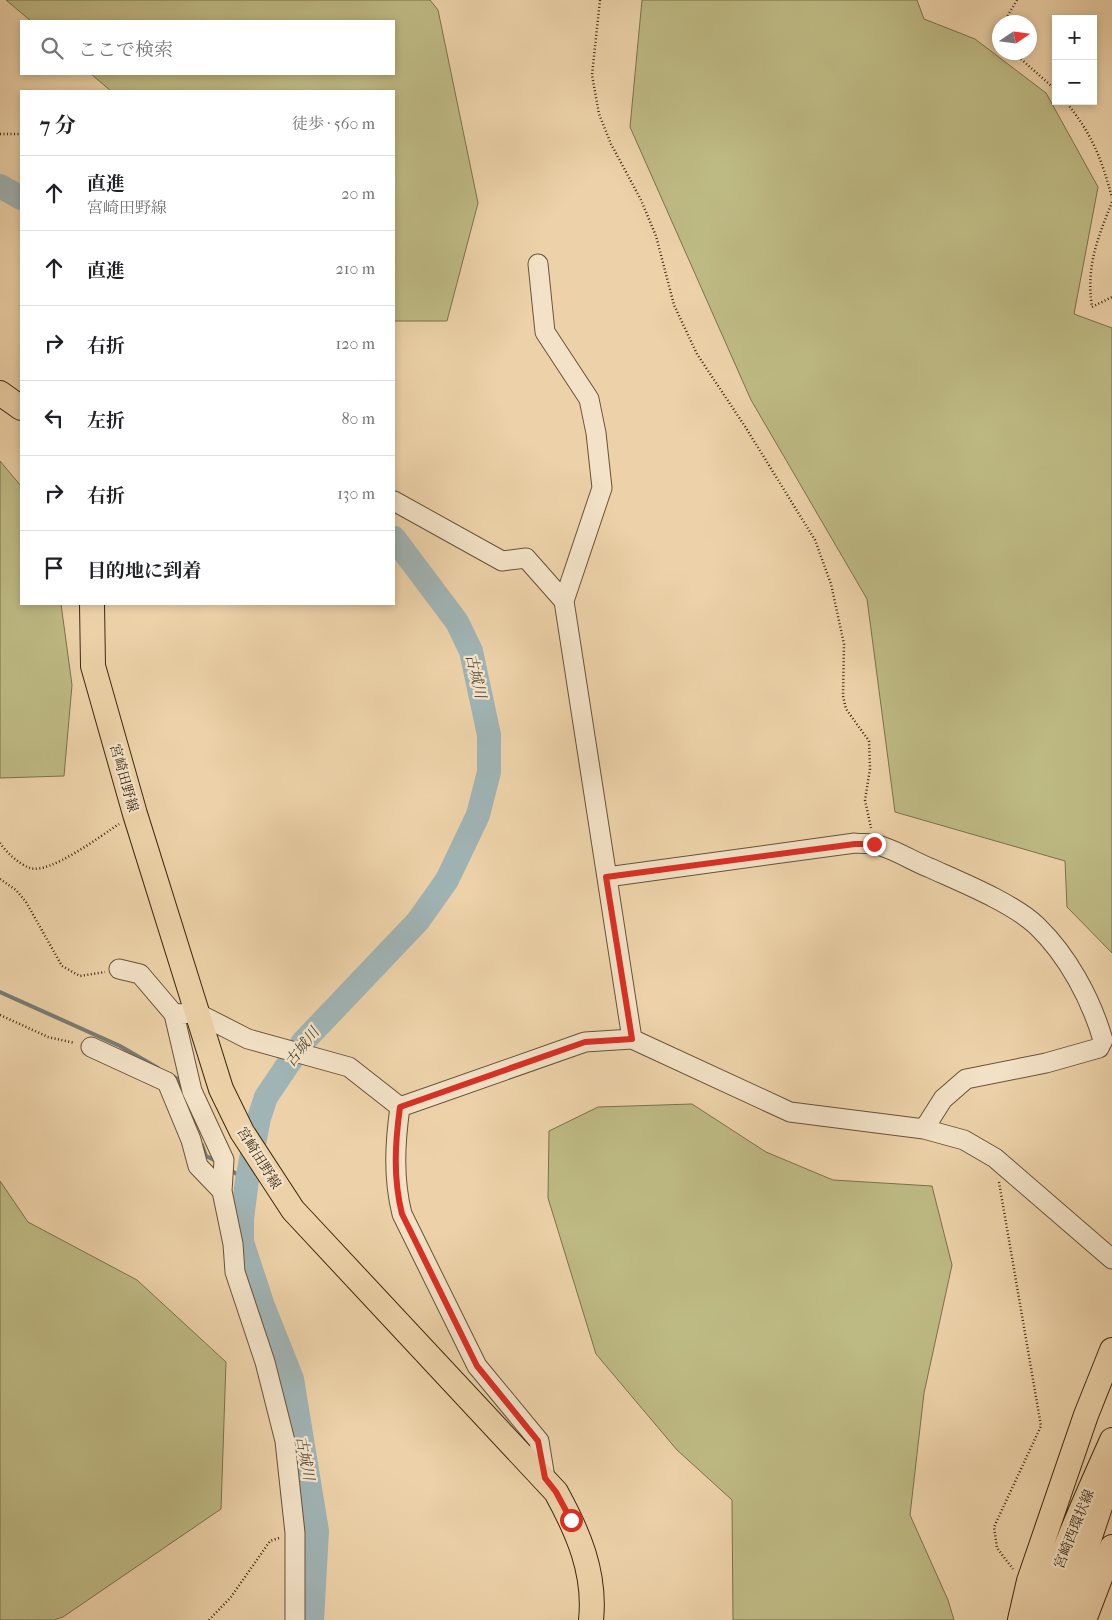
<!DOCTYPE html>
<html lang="ja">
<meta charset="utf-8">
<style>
body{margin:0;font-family:"IM FELL French Canon","Noto Serif JP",serif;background:#f2f2f2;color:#202124}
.controls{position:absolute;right:15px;top:15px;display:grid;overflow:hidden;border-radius:0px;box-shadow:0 2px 8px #0003}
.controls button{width:45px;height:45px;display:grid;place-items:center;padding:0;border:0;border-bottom:1px solid #e0e0e0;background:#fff;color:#202124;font:25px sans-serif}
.compass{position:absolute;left:992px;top:15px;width:45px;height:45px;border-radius:50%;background:#fff;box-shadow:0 2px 8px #0003;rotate:77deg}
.stop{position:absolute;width:15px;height:15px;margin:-11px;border:4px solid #d93025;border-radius:50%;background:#fff}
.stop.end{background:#d93025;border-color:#fff;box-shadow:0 1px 5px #0008}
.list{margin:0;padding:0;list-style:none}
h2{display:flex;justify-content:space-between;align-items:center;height:65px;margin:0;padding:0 20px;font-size:21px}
h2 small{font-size:16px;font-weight:400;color:#757577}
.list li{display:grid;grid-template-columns:32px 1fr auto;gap:15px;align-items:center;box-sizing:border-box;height:75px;padding:0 20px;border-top:1px solid #e0e0e0}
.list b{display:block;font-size:19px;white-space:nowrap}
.list p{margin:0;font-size:16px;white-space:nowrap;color:#757577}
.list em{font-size:16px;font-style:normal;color:#757577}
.icon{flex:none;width:28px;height:28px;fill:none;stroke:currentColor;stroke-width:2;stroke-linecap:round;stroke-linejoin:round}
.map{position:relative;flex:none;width:1112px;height:1620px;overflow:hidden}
.search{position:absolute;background:#fff;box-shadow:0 2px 8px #0003;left:20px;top:20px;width:375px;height:55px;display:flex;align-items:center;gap:12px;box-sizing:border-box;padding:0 18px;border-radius:0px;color:#757577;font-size:19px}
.panel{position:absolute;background:#fff;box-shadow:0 2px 8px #0003;left:20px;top:90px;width:375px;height:515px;border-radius:0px}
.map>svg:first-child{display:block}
.green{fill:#beba84;stroke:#7c714b}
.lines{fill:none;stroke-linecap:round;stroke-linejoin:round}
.stream{stroke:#787c74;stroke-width:4}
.river{stroke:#a0b4b5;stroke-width:24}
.minor-casing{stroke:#685238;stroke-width:21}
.major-casing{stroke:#3b2812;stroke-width:26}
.path{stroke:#3b2812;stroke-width:2.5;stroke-dasharray:1 2.5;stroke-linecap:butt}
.minor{stroke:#f3e2c7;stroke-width:19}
.major{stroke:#edd2a9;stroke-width:24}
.route{stroke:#d93025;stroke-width:6}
.labels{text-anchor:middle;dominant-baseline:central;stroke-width:4.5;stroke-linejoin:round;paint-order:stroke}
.street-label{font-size:14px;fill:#3b2812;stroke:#f3e2c7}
.water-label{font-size:15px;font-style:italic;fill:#544b3b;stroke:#f3e2c7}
</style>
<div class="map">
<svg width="1112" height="1620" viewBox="0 0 1112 1620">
<rect width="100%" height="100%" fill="#edd2a9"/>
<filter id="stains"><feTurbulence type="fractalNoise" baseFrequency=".004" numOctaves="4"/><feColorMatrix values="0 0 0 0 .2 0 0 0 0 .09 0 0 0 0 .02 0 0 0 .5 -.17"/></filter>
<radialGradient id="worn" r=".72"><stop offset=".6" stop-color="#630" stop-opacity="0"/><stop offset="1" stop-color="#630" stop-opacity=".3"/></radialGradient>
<path class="green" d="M 6,0 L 430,0 L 438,10 L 478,203 L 447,321 L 394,321 L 394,91 L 111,91 L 91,74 L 394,74 L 394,21 L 31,21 Z
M 642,0 L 917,0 L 924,19 L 975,39 L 1046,93 L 1098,187 L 1074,314 L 1112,328 L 1112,953 L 1067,907 L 1065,861 L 895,812 L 867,599 L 751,400 L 630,127 Z
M 0,461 L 21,486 L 21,604 L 61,604 L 72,685 L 64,776 L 0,778 Z
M 692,1104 L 766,1152 L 833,1180 L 932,1186 L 952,1265 L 924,1393 L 910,1515 L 948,1600 L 954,1620 L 733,1620 L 732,1500 L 677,1450 L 596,1354 L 548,1198 L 549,1131 L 598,1107 Z
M 0,1181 L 28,1222 L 137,1280 L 226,1362 L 221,1509 L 63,1617 L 54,1620 L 0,1620 Z"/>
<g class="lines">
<path class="stream" d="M 0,992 L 120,1046 L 158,1068
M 172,1076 L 176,1078 L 182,1094
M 202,1145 L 206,1156 L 218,1162
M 230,1170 L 247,1180"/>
<path class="river" d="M 0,186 L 21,198
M 312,1620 L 317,1531 L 292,1379 L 263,1306 L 242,1242 L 242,1219 L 247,1180 L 259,1118 L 266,1097 L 303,1042 L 418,921 L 447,880 L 478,815 L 489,772 L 489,735 L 471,651 L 457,622 L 394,538"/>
<g class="minor-casing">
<path id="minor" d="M 538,264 L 545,332 L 589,399 L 596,433 L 602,488 L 564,601 L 632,1039
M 394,501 L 502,561 L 526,558 L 564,601
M 607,877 L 855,843 C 861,844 868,843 874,844 C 893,848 912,861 930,868 C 961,882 1013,903 1037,926 C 1068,956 1091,999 1103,1040 L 1099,1048 L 1046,1063 L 966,1079 L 943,1099 L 924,1129
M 119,969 L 140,974 L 174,1014 L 197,1013 L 248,1039 L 349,1067 L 400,1107 L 585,1042 L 632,1039 L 790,1112 L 924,1129 L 964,1140 L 995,1158 L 1112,1259
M 174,1014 L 192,1091 L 224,1160 L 222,1191 L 233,1244 L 235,1272 L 265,1362 L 285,1441 L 295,1533 L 295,1620
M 91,1047 L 167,1082 L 191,1140 L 198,1166 L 222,1191
M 400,1107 C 395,1143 393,1178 402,1214 L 477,1366 L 539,1441 L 545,1478"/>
</g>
<g class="major-casing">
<path id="major" d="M 0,393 L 21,408
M 92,604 L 93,666 L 135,814 L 221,1089 L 242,1132 L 293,1210 L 556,1492 C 578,1532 596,1573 591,1620
M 1020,1620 L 1029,1581 L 1086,1415 L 1112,1350
M 1042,1620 C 1058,1558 1086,1499 1112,1440
M 1062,1620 L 1101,1504 L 1112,1481
M 1084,1620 L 1112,1547"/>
</g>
<path class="path" d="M 600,0 L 592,75 L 599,114 L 611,144 L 641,200 L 656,236 L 674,305 L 697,354 L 746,428 L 815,540 L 831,584 L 844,644 L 843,696 L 846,709 L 869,741 L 870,769 L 865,800 L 871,828
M 1004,22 L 1017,0
M 1000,30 L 995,37 L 1000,41
M 1013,52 L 1056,90
M 1065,101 C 1091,132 1102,159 1112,198
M 0,134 L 21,134
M 1112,202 C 1097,240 1086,266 1092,307 L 1112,297
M 0,843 C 7,853 19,864 30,868 C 49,875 102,835 119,824
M 0,879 L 16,890 L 26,902 L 62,966 L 80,976 L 105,972
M 0,1015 L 48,1037 L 75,1043
M 999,1182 L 1041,1426 L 994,1527 L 997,1548 L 1013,1569
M 209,1620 L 231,1597 L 270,1541 L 279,1538"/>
<use href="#minor" class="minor"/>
<use href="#major" class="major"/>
</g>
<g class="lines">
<path class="route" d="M 571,1520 L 556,1492 L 545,1478 L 538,1441 L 477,1366 L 402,1214 C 393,1178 395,1143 400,1107 L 585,1042 L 632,1039 L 606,877 L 855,844 L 874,844"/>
</g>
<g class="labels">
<g class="street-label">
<text transform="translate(124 778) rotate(74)">宮崎田野線</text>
<text transform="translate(259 1158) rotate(58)">宮崎田野線</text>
<text transform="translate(1074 1529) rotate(-68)">宮崎西環状線</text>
</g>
<g class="water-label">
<text transform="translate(476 676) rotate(77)">古城川</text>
<text transform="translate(302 1047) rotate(-52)">古城川</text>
<text transform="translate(305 1458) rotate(80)">古城川</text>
</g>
</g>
<rect width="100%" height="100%" filter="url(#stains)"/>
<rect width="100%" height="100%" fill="url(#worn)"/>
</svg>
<div class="controls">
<button>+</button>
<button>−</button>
</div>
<svg class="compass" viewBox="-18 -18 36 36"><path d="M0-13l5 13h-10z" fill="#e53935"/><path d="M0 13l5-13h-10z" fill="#757577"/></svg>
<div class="stop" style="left:571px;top:1520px"></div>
<div class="stop end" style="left:874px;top:844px"></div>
<div class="search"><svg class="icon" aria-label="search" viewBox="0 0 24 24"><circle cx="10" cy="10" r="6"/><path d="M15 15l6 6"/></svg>ここで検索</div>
<section class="panel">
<h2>7 分<small>徒歩 · 560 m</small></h2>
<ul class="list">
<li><svg class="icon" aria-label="ahead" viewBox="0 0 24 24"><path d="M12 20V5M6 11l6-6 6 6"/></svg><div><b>直進</b><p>宮崎田野線</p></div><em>20 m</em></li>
<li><svg class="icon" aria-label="ahead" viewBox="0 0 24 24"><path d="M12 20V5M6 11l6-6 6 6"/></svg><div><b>直進</b></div><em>210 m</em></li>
<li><svg class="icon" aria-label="right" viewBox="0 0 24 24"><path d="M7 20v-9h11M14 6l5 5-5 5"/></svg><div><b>右折</b></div><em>120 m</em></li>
<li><svg class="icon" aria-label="left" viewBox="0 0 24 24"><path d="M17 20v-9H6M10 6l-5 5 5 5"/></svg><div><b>左折</b></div><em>80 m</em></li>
<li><svg class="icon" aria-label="right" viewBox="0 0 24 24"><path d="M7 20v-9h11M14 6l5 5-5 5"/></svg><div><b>右折</b></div><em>130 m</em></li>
<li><svg class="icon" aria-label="arrive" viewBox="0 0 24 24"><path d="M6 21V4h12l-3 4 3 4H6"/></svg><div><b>目的地に到着</b></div></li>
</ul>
</section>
</div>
